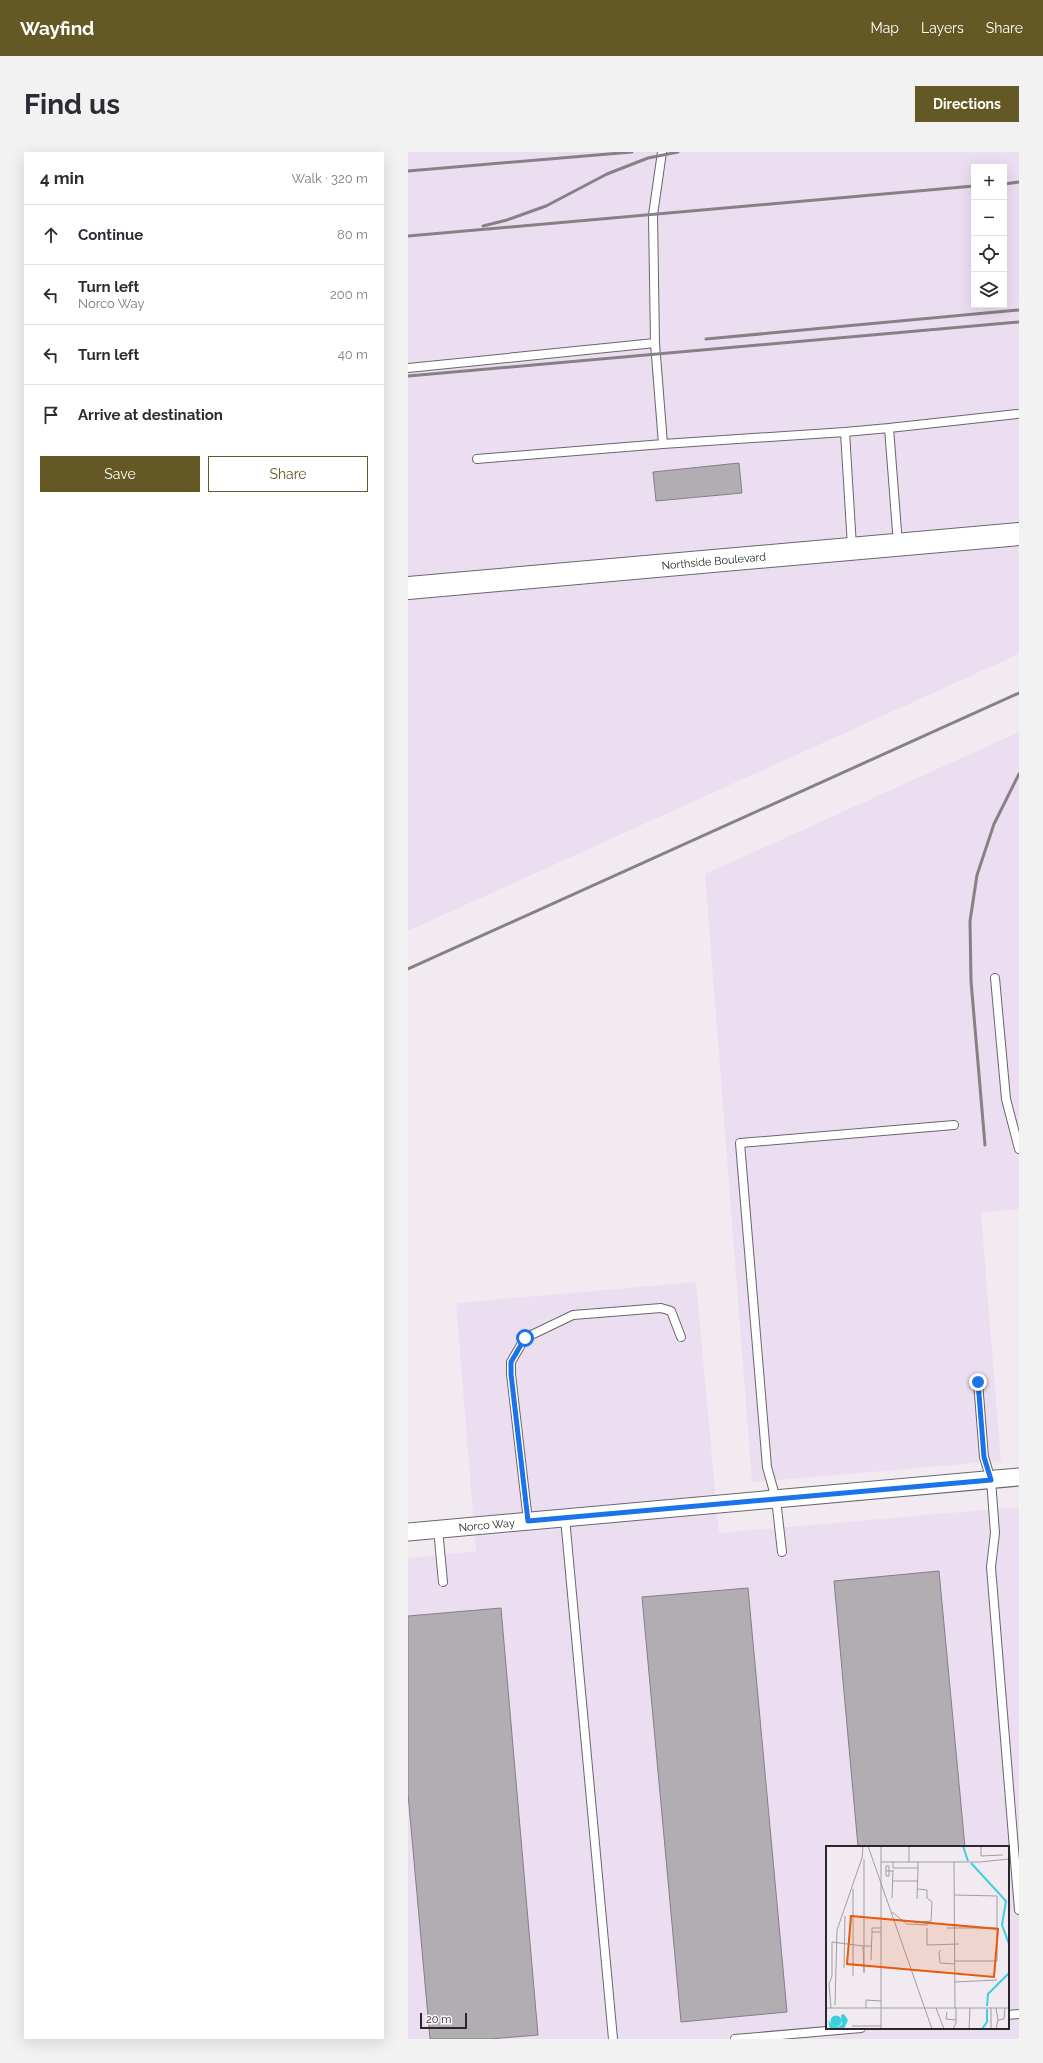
<!DOCTYPE html>
<meta charset="utf-8">
<style>
body{margin:0;font-family:Raleway,sans-serif;background:#f2f2f3;color:#2b2b33}
.controls{position:absolute;right:12px;top:12px;display:grid;overflow:hidden;border-radius:0px;box-shadow:0 4px 16px #0002}
.controls button{width:36px;height:36px;display:grid;place-items:center;padding:0;border:0;border-bottom:1px solid #e1e1e2;background:#fff;color:#2b2b33;font:20px sans-serif}
.scale{position:absolute;left:12px;bottom:10px;width:47px;box-sizing:border-box;padding-left:4px;border:2px solid #292729;border-top:0;font-size:11px;line-height:14px;white-space:nowrap;color:#292729;-webkit-text-stroke:3px #fef9ff;paint-order:stroke}
.stop{position:absolute;width:12px;height:12px;margin:-9px;border:3px solid #1a73e8;border-radius:50%;background:#fff}
.stop.end{background:#1a73e8;border-color:#fff;box-shadow:0 1px 4px #0008}
.list{margin:0;padding:0;list-style:none}
h2{display:flex;justify-content:space-between;align-items:center;height:52px;margin:0;padding:0 16px;font-size:17px}
h2 small{font-size:13px;font-weight:400;color:#7c7c81}
.list li{display:grid;grid-template-columns:26px 1fr auto;gap:12px;align-items:center;box-sizing:border-box;height:60px;padding:0 16px;border-top:1px solid #e1e1e2}
.list b{display:block;font-size:15px;white-space:nowrap}
.list p{margin:0;font-size:13px;white-space:nowrap;color:#7c7c81}
.list em{font-size:13px;font-style:normal;color:#7c7c81}
.actions{display:flex;gap:8px;padding:12px 16px}
.actions a{flex:1;padding:9px 0;border:1px solid #645824;border-radius:0px;text-align:center;font-size:14px;color:#645824}
.actions .main{background:#645824;color:#fff}
.icon{flex:none;width:22px;height:22px;fill:none;stroke:currentColor;stroke-width:2;stroke-linecap:round;stroke-linejoin:round}
.map{position:relative;flex:none;width:611px;height:1887px;overflow:hidden;border-radius:0px}
header{display:flex;align-items:center;gap:24px;box-sizing:border-box;height:56px;padding:0 20px;background:#645824;color:#fff}
header strong{font-size:19px}
nav{display:flex;gap:22px;margin-inline-start:auto;font-size:14px}
.intro{display:flex;align-items:center;justify-content:space-between;box-sizing:border-box;height:96px;padding:0 24px}
h1{margin:0;font-size:28px}
.button{padding:10px 18px;border-radius:0px;background:#645824;color:#fff;font-size:14px;font-weight:700}
main{display:flex;gap:24px;padding:0 24px}
aside{flex:1;background:#fff;border-radius:0px;box-shadow:0 4px 16px #0002}
.map>svg:first-child{display:block}
.industrial{fill:#ecdef1;fill-rule:evenodd}
.building{fill:#b2adb3;stroke:#847f85}
.lines{fill:none;stroke-linecap:round;stroke-linejoin:round}
.service-casing{stroke:#6a666b;stroke-width:10}
.minor-casing{stroke:#6a666b;stroke-width:19}
.secondary-casing{stroke:#6a666b;stroke-width:24}
.service{stroke:#fff;stroke-width:8}
.minor{stroke:#fff;stroke-width:17}
.secondary{stroke:#fff;stroke-width:22}
.rail{stroke:#858185;stroke-width:3}
.route{stroke:#1a73e8;stroke-width:5}
.labels{text-anchor:middle;dominant-baseline:central;stroke-width:3.5;stroke-linejoin:round;paint-order:stroke}
.street-label{font-size:11px;fill:#292729;stroke:#fef9ff}
.inset-river{fill:none;stroke:#3dcfdb;stroke-width:2}
.inset-road{fill:none;stroke:#a19da1;stroke-width:1}
.view{fill:#e8590c;fill-opacity:0.15;stroke:#e8590c;stroke-width:2}
.inset-edge{fill:none;stroke:#292729;stroke-width:2}
</style>
<header>
<strong>Wayfind</strong>
<nav><a>Map</a><a>Layers</a><a>Share</a></nav>
</header>
<div class="intro"><h1>Find us</h1><a class="button">Directions</a></div>
<main>
<aside>
<h2>4 min<small>Walk · 320 m</small></h2>
<ul class="list">
<li><svg class="icon" aria-label="ahead" viewBox="0 0 24 24"><path d="M12 20V5M6 11l6-6 6 6"/></svg><div><b>Continue</b></div><em>80 m</em></li>
<li><svg class="icon" aria-label="left" viewBox="0 0 24 24"><path d="M17 20v-9H6M10 6l-5 5 5 5"/></svg><div><b>Turn left</b><p>Norco Way</p></div><em>200 m</em></li>
<li><svg class="icon" aria-label="left" viewBox="0 0 24 24"><path d="M17 20v-9H6M10 6l-5 5 5 5"/></svg><div><b>Turn left</b></div><em>40 m</em></li>
<li><svg class="icon" aria-label="arrive" viewBox="0 0 24 24"><path d="M6 21V4h12l-3 4 3 4H6"/></svg><div><b>Arrive at destination</b></div></li>
</ul>
<div class="actions"><a class="main">Save</a><a>Share</a></div>
</aside>
<div class="map">
<svg width="611" height="1887" viewBox="0 0 611 1887">
<rect width="100%" height="100%" fill="#f1ebf1"/>
<path class="industrial" d="M 0,0 L 611,0 L 611,502 L 0,779 ZM 566,15 L 596,15 L 596,153 L 566,153 Z
M 611,580 L 611,1057 L 573,1061 L 593,1309 L 344,1330 L 297,722 Z
M 288,1130 L 311,1381 L 611,1355 L 611,1887 L 0,1887 L 0,1406 L 68,1399 L 48,1151 ZM 419,1695 L 600,1695 L 600,1876 L 419,1876 Z"/>
<path class="building" d="M 331,311 L 334,341 L 248,349 L 245,320 Z
M 531,1419 L 557,1695 L 450,1695 L 426,1429 Z
M 340,1436 L 379,1860 L 273,1870 L 234,1445 Z
M 93,1456 L 130,1883 L 82,1887 L 22,1887 L 0,1642 L 0,1464 Z"/>
<g class="lines">
<g class="service-casing">
<path id="service" d="M 247,191 L 245,63 L 254,0
M 0,216 L 247,191 L 255,292
M 481,276 L 609,262
M 437,280 L 481,276 L 490,392
M 69,307 L 255,292 L 437,280 L 444,395
M 587,826 L 598,947 L 611,997
M 570,1230 L 576,1305 L 583,1328 L 587,1381 L 583,1415 L 611,1758
M 157,1366 L 205,1887
M 120,1369 L 103,1222 L 103,1210 L 117,1186 L 165,1163 L 253,1156 L 263,1159 L 273,1185
M 30,1377 L 35,1430
M 374,1400 L 368,1347 L 359,1315 L 332,991 L 546,973
M 600,1863 L 611,1862
M 327,1887 L 453,1876"/>
</g>
<g class="minor-casing">
<g id="minor">
<path id="s1" d="M 0,1380 L 611,1325"/>
</g>
</g>
<g class="secondary-casing">
<g id="secondary">
<path id="s2" d="M 0,436 L 611,382"/>
</g>
</g>
<use href="#service" class="service"/>
<use href="#minor" class="minor"/>
<use href="#secondary" class="secondary"/>
<path class="rail" d="M 0,19 L 224,0
M 596,32 L 611,30
M 75,74 L 99,68 L 138,54 L 199,22 L 240,6 L 270,0
M 0,84 L 566,34
M 298,187 L 611,158
M 0,224 L 611,170
M 0,817 L 611,541
M 577,993 L 563,829 L 562,769 L 569,723 L 586,672 L 611,622"/>
</g>
<g class="lines">
<path class="route" d="M 117,1186 L 103,1210 L 103,1222 L 120,1369 L 583,1328 L 576,1305 L 570,1230"/>
</g>
<g class="labels">
<g class="street-label">
<text stroke="none"><textPath href="#s2" startOffset="307">Northside Boulevard</textPath></text>
<text stroke="none"><textPath href="#s1" startOffset="79">Norco Way</textPath></text>
</g>
</g>
<g transform="translate(418 1694)">
<rect width="183" height="183" fill="#f1ebf1"/>
<path d="M 18,168 L 22,174 L 18,183 L 4,183 L 2,174 L 7,180 L 12,181 L 16,178 L 15,169 ZM4.5 175a5.5 5.5 0 1 1 11 0a5.5 5.5 0 1 1-11 0Z" fill="#3dcfdb"/>
<path class="inset-river" d="M 137,0 L 142,15M 145,17 L 180,55 L 176,79 L 183,98M 161,160 L 162,148 L 183,127M 156,183 L 161,176 L 161,163"/>
<path class="inset-road" d="M 42,0 L 106,183M 55,0 L 55,183M 155,0 L 155,10 L 177,9M 38,13 L 38,127M 55,16 L 154,16 L 183,13M 67,16 L 67,22 L 92,22 L 92,16M 83,16 L 83,0M 128,16 L 129,162M 60,25 L 60,30 L 63,30 L 63,20 L 60,20 L 60,25 L 67,25M 66,35 L 92,35M 129,49 L 171,50 L 171,115 L 129,115M 66,52 L 67,24M 91,53 L 92,22M 66,66 L 81,78 L 102,79M 89,77 L 105,75 L 106,56 L 101,52 L 101,44 L 92,43M 101,82 L 101,99 L 133,98M 121,82 L 171,82M 46,86 L 46,82 L 55,82M 115,104 L 113,106 L 114,117 L 129,118M 45,114 L 46,86 L 55,86M 18,122 L 19,70M 38,126 L 37,100 L 45,100M 27,130 L 27,43M 129,136 L 171,134M 9,159 L 11,84 L 36,12 L 37,0M 0,162 L 183,162M 5,162 L 3,138 L 6,130 L 6,96 L 37,100M 40,162 L 40,154 L 55,155M 110,162 L 118,183M 165,162 L 165,183M 170,162 L 172,174M 121,166 L 120,173 L 130,174M 26,180 L 55,180M 127,183 L 130,177 L 130,162M 143,183 L 144,162M 170,183 L 172,174 L 178,173 L 179,162"/>
<path class="view" d="M 25,70 L 172,83 L 168,131 L 21,118 Z"/>
<rect width="183" height="183" class="inset-edge"/>
</g>
</svg>
<div class="controls">
<button>+</button>
<button>−</button>
<button><svg class="icon" aria-label="locate" viewBox="0 0 24 24"><circle cx="12" cy="12" r="6"/><path d="M12 2v4M12 18v4M2 12h4M18 12h4"/></svg></button>
<button><svg class="icon" aria-label="layers" viewBox="0 0 24 24"><path d="M12 4l9 5-9 5-9-5zM3 14l9 5 9-5"/></svg></button>
</div>
<div class="scale">20 m</div>
<div class="stop" style="left:117px;top:1186px"></div>
<div class="stop end" style="left:570px;top:1230px"></div>
</div>
</main>
